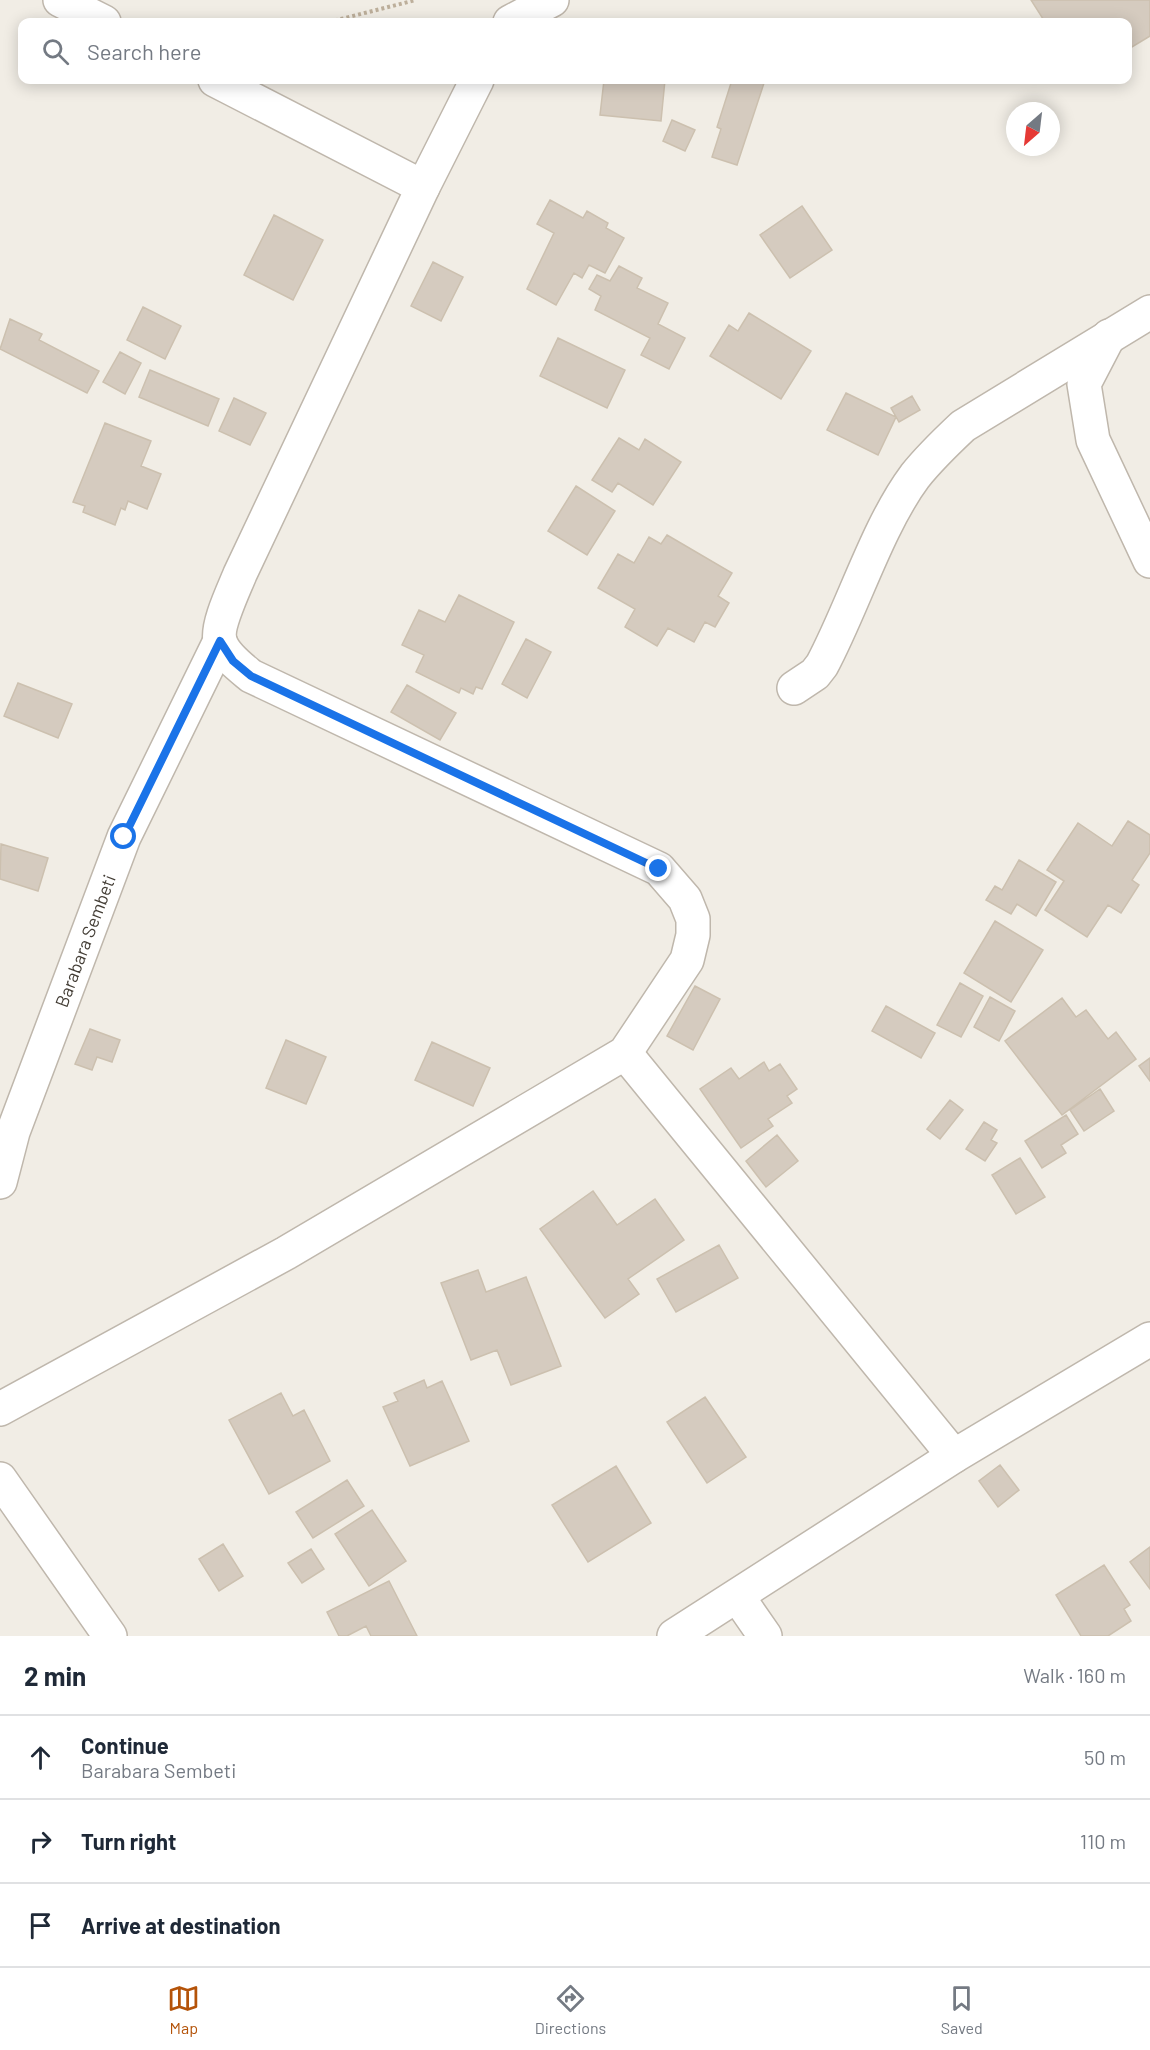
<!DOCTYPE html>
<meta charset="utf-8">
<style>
body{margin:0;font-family:Barlow,sans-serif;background:#f6f6f7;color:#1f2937}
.compass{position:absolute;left:1006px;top:102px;width:54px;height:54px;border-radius:50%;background:#fff;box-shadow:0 3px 15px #0003;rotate:208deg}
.stop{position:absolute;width:18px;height:18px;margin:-14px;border:4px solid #1a73e8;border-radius:50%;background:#fff}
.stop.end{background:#1a73e8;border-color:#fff;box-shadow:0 2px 6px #0008}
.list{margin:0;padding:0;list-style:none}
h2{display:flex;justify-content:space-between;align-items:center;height:78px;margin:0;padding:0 24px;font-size:26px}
h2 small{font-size:20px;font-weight:400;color:#747a83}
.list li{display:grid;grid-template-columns:39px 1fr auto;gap:18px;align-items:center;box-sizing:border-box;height:84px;padding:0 24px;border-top:2px solid #e0e1e3}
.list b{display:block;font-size:22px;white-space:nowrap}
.list p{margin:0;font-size:20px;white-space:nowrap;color:#747a83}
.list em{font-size:20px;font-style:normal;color:#747a83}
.icon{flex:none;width:33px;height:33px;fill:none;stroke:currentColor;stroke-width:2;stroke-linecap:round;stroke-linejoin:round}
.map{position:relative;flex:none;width:1150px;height:1636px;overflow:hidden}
.search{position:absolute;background:#fff;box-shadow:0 3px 15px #0003;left:18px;right:18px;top:18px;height:66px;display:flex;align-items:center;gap:15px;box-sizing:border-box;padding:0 21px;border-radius:12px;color:#747a83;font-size:22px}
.sheet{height:330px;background:#fff}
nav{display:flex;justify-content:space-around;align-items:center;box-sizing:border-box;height:84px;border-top:2px solid #e0e1e3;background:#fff;font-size:16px;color:#747a83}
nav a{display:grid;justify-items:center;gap:3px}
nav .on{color:#b45309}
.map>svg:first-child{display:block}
.building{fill:#d5cbbf;stroke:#ccc0af;stroke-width:1.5}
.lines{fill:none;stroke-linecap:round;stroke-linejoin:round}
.minor-casing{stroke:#bfb7ac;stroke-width:36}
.path{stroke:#bdaf9b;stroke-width:4;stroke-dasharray:3 3;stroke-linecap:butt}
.minor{stroke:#fff;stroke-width:33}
.route{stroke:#1a73e8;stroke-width:8}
.labels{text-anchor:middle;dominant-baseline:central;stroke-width:4.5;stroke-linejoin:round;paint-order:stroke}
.street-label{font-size:18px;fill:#433d35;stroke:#fff}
</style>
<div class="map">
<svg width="1150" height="1636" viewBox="0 0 1150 1636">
<rect width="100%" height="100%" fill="#f1ede5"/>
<path class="building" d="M 1031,0 L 1150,0 L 1150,36 L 1132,47 L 1128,39 L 1128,22 L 1045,22 Z
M 604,80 L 665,80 L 661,121 L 600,115 Z
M 732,80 L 765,80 L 737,165 L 712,157 L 721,129 L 717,127 Z
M 672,120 L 695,130 L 685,151 L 663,141 Z
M 550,200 L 583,218 L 587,211 L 608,223 L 606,228 L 624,238 L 605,273 L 589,265 L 582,278 L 574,273 L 556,305 L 527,289 L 554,233 L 537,224 Z
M 802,206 L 832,250 L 790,278 L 760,235 Z
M 274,215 L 323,240 L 293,300 L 244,275 Z
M 433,262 L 463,277 L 441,321 L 411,306 Z
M 619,266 L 642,278 L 637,288 L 668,303 L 658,324 L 685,338 L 669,369 L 641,355 L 650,338 L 595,310 L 601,296 L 589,289 L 597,275 L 610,281 Z
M 143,307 L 181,326 L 165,359 L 127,340 Z
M 749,313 L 811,351 L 781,399 L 710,356 L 729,325 L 738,331 Z
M 10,319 L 42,334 L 39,340 L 99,371 L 87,393 L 0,349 Z
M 558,338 L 625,370 L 607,408 L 540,376 Z
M 120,352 L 141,363 L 125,394 L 103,382 Z
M 150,370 L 219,399 L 208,426 L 139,397 Z
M 846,393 L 896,417 L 878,455 L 827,430 Z
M 912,396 L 920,410 L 899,422 L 891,408 Z
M 234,398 L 266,413 L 250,445 L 219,431 Z
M 105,423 L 151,441 L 141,466 L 161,474 L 147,509 L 128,501 L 125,510 L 121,508 L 115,525 L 83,512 L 85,506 L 73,502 Z
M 619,438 L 639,450 L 645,439 L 681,462 L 653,505 L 618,483 L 612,492 L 592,480 Z
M 576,486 L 615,511 L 587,555 L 548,531 Z
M 667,535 L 732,573 L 718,596 L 729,603 L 715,627 L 705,622 L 694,642 L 668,628 L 657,646 L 625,627 L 635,609 L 598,588 L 618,554 L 634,563 L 649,537 L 661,544 Z
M 459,595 L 514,622 L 482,689 L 476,687 L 473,694 L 461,688 L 459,693 L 416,672 L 424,655 L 402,645 L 419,610 L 445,622 Z
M 526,639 L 551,652 L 527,698 L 502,684 Z
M 18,683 L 72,704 L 58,738 L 4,716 Z
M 407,685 L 456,713 L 440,740 L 391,712 Z
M 1128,821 L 1150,835 L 1150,853 L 1132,880 L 1139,885 L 1121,913 L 1108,905 L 1087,937 L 1045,910 L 1064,881 L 1047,870 L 1078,823 L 1112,846 Z
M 1,844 L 48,858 L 38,891 L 0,879 Z
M 1019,860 L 1056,882 L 1036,916 L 1017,904 L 1011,914 L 986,900 L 995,886 L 1002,890 Z
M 995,921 L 1043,950 L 1011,1002 L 964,973 Z
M 960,983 L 983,996 L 961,1037 L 937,1025 Z
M 695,986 L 720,999 L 693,1050 L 667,1036 Z
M 990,997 L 1015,1011 L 999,1041 L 974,1027 Z
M 1062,998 L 1076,1017 L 1086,1010 L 1108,1039 L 1116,1032 L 1136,1059 L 1062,1115 L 1005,1041 Z
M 886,1006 L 935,1033 L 921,1058 L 872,1031 Z
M 90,1029 L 120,1040 L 112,1062 L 97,1057 L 92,1070 L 75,1064 Z
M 286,1040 L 326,1057 L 306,1104 L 266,1088 Z
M 432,1042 L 490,1068 L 473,1106 L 415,1080 Z
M 1150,1058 L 1150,1081 L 1139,1066 Z
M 764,1062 L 769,1071 L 780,1064 L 797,1089 L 787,1096 L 792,1103 L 768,1119 L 773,1126 L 741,1148 L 700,1089 L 731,1068 L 739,1079 Z
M 1100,1089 L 1114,1111 L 1084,1131 L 1070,1110 Z
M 950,1100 L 963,1110 L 940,1139 L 927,1129 Z
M 1066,1115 L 1078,1134 L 1061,1145 L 1066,1153 L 1042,1168 L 1025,1141 Z
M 984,1122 L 997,1130 L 991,1140 L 997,1143 L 985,1161 L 966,1149 Z
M 777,1135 L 798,1161 L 766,1187 L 746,1161 Z
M 1020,1158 L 1045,1197 L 1016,1214 L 992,1175 Z
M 593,1191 L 617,1225 L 655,1199 L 684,1240 L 628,1279 L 639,1294 L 605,1318 L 540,1229 Z
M 719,1245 L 738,1278 L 676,1312 L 657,1279 Z
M 478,1270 L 486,1292 L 526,1277 L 561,1366 L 511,1385 L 497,1350 L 471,1360 L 441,1283 Z
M 424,1380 L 427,1388 L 442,1381 L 469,1441 L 410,1466 L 383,1407 L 398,1401 L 394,1393 Z
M 281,1393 L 293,1416 L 304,1410 L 330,1461 L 269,1494 L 229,1420 Z
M 705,1397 L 746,1457 L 707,1483 L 667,1422 Z
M 1000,1465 L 1019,1490 L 998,1507 L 979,1481 Z
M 616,1466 L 651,1523 L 588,1562 L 552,1505 Z
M 347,1480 L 364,1506 L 313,1538 L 296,1512 Z
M 372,1510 L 406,1561 L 369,1586 L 335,1534 Z
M 223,1544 L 243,1576 L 219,1591 L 199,1559 Z
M 1150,1547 L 1150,1589 L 1130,1562 Z
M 311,1549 L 324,1569 L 302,1583 L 288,1563 Z
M 1104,1565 L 1130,1605 L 1124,1609 L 1131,1621 L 1108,1636 L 1081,1636 L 1056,1595 Z
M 389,1581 L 417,1636 L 371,1636 L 366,1626 L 347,1636 L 339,1636 L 327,1612 Z"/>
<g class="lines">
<g class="minor-casing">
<g id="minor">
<path d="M 60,0 L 104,22"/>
<path d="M 510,22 L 552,0"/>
<path d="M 215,80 L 423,187"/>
<path d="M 1109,336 L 1084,384 L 1093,440 L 1150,561"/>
<path d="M 794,688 L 815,674 L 822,665 C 853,607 877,527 915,476 C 930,457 946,442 963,426 L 1150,312"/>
<path d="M 625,1053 L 954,1456"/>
<path id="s1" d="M 0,1182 L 13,1132 L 124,837 L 220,641"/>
<path d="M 0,1409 L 286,1253 L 625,1053 L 687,960 L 693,935 L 693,919 L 685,899 L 659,869 L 251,676 C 240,667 224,655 220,641 C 216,626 234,589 240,574 L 423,187 L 477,80"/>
<path d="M 0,1479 L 110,1636"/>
<path d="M 738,1597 L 765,1636"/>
<path d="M 674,1636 L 954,1456 L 1150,1339"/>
</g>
</g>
<path class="path" d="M 329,22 L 416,0"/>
<use href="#minor" class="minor"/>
</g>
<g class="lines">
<path class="route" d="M 124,837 L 220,641 L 233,661 L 251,676 L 659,869"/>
</g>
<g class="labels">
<g class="street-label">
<text stroke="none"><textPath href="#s1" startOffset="256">Barabara Sembeti</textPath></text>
</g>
</g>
</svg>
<svg class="compass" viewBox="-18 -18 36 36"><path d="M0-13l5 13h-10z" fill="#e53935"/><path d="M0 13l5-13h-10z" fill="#747a83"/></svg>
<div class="stop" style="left:124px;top:837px"></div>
<div class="stop end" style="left:659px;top:869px"></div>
<div class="search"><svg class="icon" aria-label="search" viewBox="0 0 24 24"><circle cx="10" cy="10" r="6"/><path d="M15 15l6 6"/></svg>Search here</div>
</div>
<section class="sheet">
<h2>2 min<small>Walk · 160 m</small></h2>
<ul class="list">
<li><svg class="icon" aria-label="ahead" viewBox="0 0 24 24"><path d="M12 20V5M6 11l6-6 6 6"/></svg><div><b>Continue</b><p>Barabara Sembeti</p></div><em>50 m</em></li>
<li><svg class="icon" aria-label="right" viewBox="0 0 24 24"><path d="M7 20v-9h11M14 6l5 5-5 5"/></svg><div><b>Turn right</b></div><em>110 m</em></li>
<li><svg class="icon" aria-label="arrive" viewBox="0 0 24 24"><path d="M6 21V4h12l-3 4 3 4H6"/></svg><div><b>Arrive at destination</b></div></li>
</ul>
</section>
<nav>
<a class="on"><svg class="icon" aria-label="map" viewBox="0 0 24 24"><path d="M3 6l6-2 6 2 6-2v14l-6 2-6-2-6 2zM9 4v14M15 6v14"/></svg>Map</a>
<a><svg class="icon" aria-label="directions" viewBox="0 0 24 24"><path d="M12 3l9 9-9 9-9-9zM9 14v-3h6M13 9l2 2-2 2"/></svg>Directions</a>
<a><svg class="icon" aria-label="saved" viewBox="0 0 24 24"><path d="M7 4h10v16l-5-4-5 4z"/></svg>Saved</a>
</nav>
